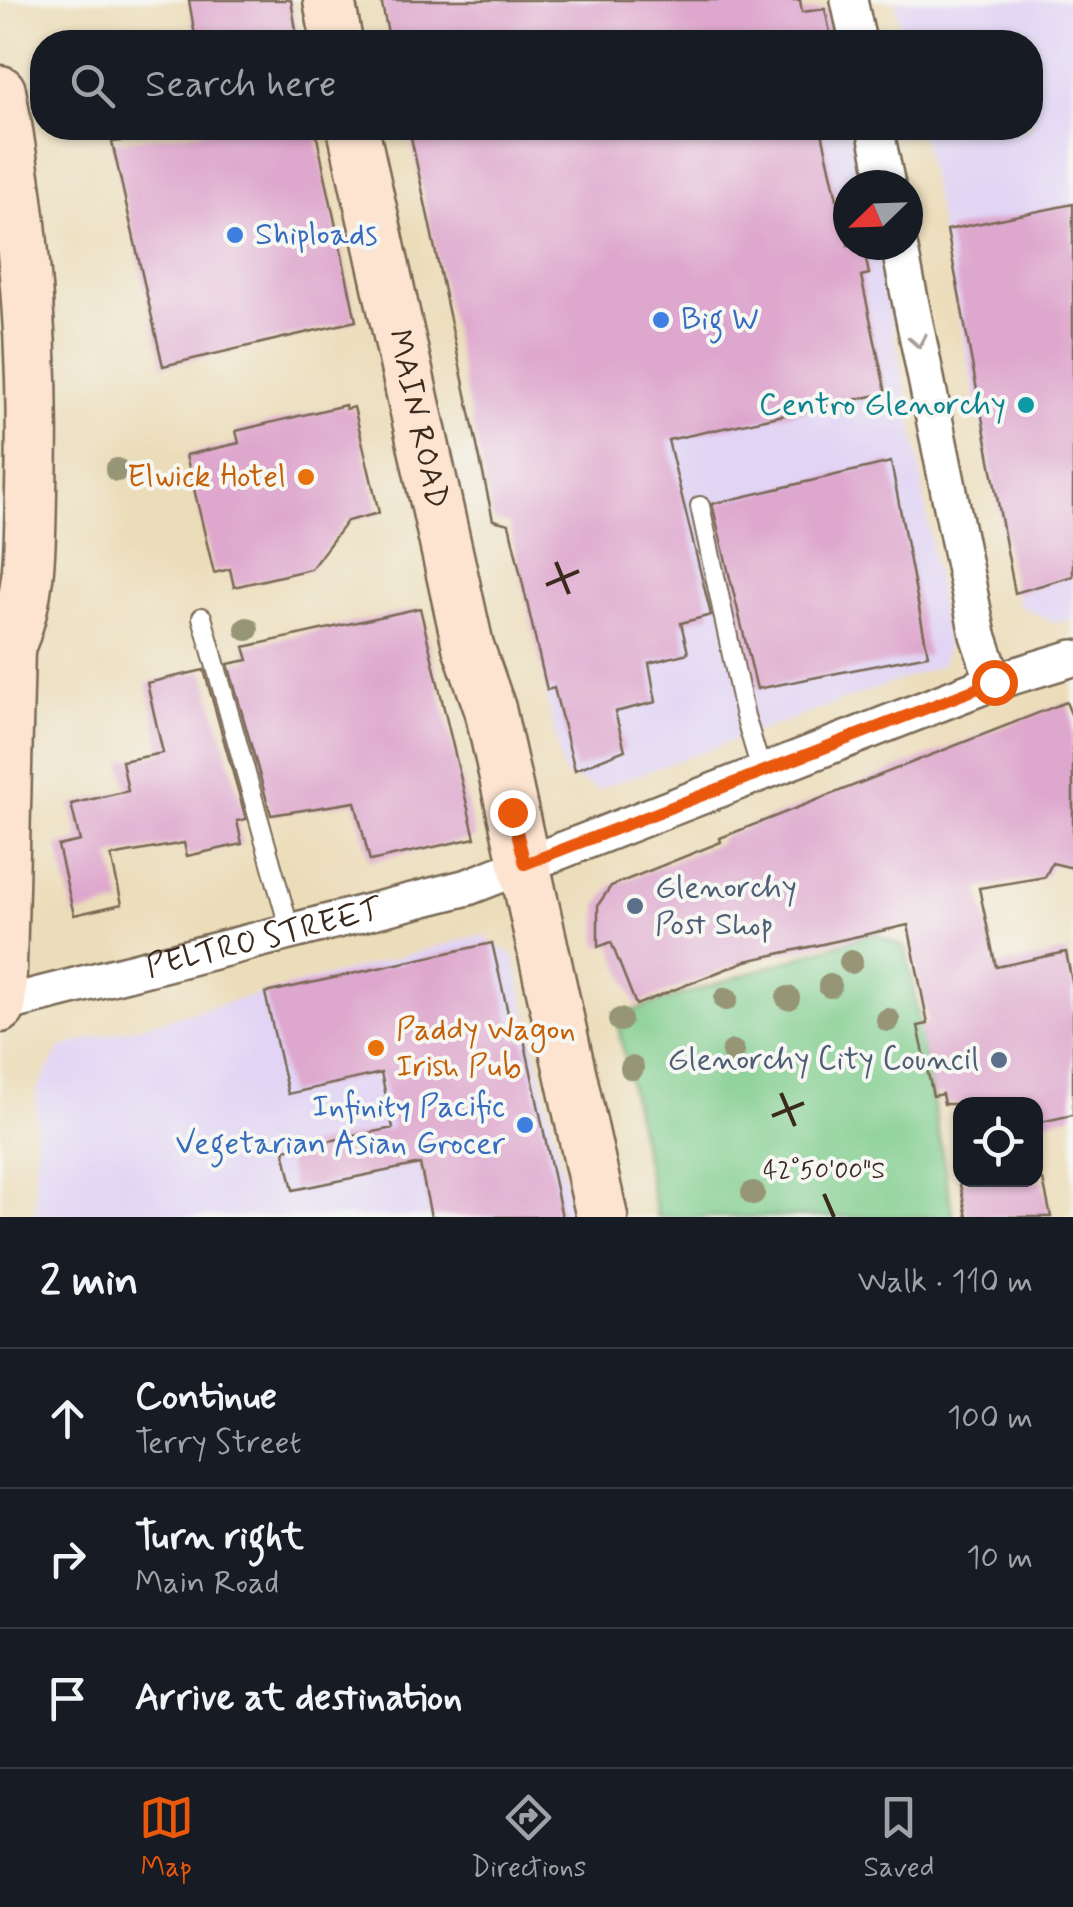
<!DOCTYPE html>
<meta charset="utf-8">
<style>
body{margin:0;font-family:Mynerve,sans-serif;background:#242831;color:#f1f3f6}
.controls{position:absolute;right:30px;bottom:30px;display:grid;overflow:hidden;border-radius:20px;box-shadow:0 2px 8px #0004}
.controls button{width:90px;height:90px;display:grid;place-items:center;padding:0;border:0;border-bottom:2px solid #363941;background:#171b24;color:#f1f3f6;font:50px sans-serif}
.compass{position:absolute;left:833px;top:170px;width:90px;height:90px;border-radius:50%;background:#171b24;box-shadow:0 2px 8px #0004;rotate:247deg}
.stop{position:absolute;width:30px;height:30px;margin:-22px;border:8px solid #ea580c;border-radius:50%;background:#fff}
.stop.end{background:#ea580c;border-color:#fff;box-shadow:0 2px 10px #0008}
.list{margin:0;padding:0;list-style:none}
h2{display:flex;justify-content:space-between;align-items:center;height:130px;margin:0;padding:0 40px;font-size:42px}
h2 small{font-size:32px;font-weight:400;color:#9ea1a6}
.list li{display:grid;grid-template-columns:65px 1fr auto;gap:30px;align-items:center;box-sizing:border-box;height:140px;padding:0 40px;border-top:2px solid #363941}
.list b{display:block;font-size:38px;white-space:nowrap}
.list p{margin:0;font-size:32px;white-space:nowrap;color:#9ea1a6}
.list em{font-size:32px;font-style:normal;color:#9ea1a6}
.icon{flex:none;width:55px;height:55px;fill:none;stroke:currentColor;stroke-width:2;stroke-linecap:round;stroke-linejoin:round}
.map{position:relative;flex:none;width:1073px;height:1217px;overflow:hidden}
.search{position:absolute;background:#171b24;box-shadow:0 2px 8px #0004;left:30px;right:30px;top:30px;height:110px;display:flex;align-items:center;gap:25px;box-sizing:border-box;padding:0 35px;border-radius:40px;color:#9ea1a6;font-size:38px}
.sheet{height:550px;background:#171b24}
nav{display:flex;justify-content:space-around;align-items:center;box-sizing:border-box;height:140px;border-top:2px solid #363941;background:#171b24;font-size:28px;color:#9ea1a6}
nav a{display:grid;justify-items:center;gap:5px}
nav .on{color:#ea580c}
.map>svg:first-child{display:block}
.built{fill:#e1d4f4}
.green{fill:#7ecc8b;stroke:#5c7b54;stroke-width:2.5}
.building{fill:#dea7cd}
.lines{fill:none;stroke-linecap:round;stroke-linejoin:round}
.lane-casing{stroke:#796955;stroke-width:22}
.street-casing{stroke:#796955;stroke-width:40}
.secondary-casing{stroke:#796955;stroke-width:55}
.lane{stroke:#fff;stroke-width:18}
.street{stroke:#fff;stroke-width:35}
.secondary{stroke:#fde4d1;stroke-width:50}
.tree{fill:#969676}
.oneway{stroke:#a79f9a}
.route{stroke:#ea580c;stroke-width:12}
.ticks{fill:none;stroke:#3b2a1e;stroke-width:4}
.shop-dot{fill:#3f7fe0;stroke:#f6f6f2;stroke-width:4}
.culture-dot{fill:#0f9aa8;stroke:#f6f6f2;stroke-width:4}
.food-dot{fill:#e8710a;stroke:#f6f6f2;stroke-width:4}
.service-dot{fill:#5c6f8a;stroke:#f6f6f2;stroke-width:4}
.labels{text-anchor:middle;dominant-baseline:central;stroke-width:8;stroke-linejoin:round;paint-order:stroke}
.shop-label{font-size:32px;fill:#366cbe;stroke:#f6f6f2;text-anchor:start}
.culture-label{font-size:32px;fill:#0d838f;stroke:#f6f6f2;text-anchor:end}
.street-label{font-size:32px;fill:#3b2a1e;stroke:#f6f6f2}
.food-label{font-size:32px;fill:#c56008;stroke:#f6f6f2;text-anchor:end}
.service-label{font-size:32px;fill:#4e5e75;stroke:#f6f6f2;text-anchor:start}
.ticks-label{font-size:25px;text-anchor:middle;fill:#3b2a1e;stroke:#f6f6f2;stroke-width:8;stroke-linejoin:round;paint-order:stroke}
</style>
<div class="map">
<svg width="1073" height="1217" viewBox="0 0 1073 1217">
<rect width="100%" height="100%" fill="#f6f6f2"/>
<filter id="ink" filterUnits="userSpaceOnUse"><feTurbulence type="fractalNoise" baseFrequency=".01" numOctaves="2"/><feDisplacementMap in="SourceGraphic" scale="20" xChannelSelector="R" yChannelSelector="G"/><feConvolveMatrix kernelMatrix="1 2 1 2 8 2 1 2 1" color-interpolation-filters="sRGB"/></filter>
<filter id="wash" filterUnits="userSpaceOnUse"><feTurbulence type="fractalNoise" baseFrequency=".0048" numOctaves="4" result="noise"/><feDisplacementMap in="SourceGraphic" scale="40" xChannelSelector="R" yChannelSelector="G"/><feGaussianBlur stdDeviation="2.25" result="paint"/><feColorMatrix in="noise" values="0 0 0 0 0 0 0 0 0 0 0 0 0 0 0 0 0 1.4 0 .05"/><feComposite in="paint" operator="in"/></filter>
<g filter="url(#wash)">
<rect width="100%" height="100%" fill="#ecddba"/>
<path class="built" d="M 895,0 L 1073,0 L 1073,619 L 1056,623 L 1018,605 L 920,128 L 1030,128 L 1030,42 L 903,42 Z
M 432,128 L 853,128 L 864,185 L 848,185 L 848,245 L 876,245 L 916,443 L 947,646 L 942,665 L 598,789 L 563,774 Z
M 481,935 L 514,956 L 573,1217 L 35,1217 L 37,1090 L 61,1047 Z"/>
<path class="green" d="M 873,933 L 906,948 L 953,1217 L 657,1217 L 616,1016 Z"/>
<g id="blocks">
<path class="building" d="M 189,0 L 291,0 L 298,42 L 196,42 Z
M 381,0 L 800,0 L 802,12 L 825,9 L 832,42 L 390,42 Z
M 236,128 L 315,128 L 356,321 L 163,366 L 112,142 Z
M 409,128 L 821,128 L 839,208 L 848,205 L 848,245 L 863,245 L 869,274 L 861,276 L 886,393 L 668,440 L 711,615 L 681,623 L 688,653 L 649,663 L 656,702 L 615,712 L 625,750 L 575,770 L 554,688 L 547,690 L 509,524 L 493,520 Z
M 1073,204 L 1073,576 L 1015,593 L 947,230 Z
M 345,405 L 346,409 L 354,407 L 379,513 L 347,521 L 311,569 L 234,587 L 230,569 L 214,573 L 186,455 L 239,443 L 236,431 Z
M 891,462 L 928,655 L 757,689 L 712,504 Z
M 420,608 L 475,838 L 370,861 L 355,802 L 271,815 L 228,664 L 248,660 L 244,647 Z
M 204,670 L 246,819 L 237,821 L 242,844 L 187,856 L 184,843 L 111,856 L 122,904 L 74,915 L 58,846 L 80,841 L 71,804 L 128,791 L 122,761 L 163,753 L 147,683 Z
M 1066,702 L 1073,719 L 1073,868 L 1052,863 L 1045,877 L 979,888 L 996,967 L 1066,952 L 1073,987 L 1073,1115 L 1036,1123 L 1036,1104 L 944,1104 L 942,1094 L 933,1096 L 918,1026 L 928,1024 L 908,925 L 746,961 L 636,1005 L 611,942 L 598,947 L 598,905 L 611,886 L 721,842 L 720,838 Z
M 492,943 L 514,1039 L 524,1039 L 562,1217 L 431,1217 L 420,1164 L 293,1190 L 284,1150 L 393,1128 L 381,1073 L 288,1094 L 265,993 Z
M 959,1180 L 1043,1180 L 1051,1217 L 967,1217 Z"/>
</g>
</g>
<g filter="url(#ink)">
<use href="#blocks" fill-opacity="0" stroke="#796955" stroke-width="2.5"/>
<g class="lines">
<g class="lane-casing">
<path id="lane" d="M 700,506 L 745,716 L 762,773
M 202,617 L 291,934"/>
</g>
<g class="street-casing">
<g id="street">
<path d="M 849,0 L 858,42"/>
<path d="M 875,128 L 887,185"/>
<path d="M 899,245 L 978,635 L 994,682"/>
<path id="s1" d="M 0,1005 L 468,887 L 994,682 L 1073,658"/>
</g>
</g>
<g class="secondary-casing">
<g id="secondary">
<path d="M 329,0 L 337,42"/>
<path d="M 0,91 C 25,224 35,355 31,489 C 30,543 31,598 9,648"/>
<path id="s2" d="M 353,128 L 468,646 L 490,709 L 602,1217"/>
<path d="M 0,1007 L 9,648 L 2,618"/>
</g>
</g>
<use href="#lane" class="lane"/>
<use href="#street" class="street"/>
<use href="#secondary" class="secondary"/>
</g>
<g class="tree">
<circle cx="117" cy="470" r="12"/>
<circle cx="247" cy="629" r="12"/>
<circle cx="851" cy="962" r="12"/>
<circle cx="830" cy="986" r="12"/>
<circle cx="788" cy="998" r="12"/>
<circle cx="726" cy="999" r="12"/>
<circle cx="620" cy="1020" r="12"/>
<circle cx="888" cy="1020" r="12"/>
<circle cx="733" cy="1052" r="12"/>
<circle cx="632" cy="1068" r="12"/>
<circle cx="753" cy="1193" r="12"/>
</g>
<defs><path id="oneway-chevron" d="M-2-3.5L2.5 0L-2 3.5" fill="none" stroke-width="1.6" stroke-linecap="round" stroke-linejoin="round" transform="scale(2.5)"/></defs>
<use class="oneway" href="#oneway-chevron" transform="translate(918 341) rotate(79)"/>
</g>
<g class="lines" filter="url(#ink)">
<path class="route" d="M 512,812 L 525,864 L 994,682"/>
</g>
<path class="ticks" d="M 556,562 L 569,594M 546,585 L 579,571M 781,1093 L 795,1126M 772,1116 L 804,1103M 824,1194 L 834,1217"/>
<g class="shop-dot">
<circle cx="235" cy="235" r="10"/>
<circle cx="661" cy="320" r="10"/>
<circle cx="525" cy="1125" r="10"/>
</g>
<circle class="culture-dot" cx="1026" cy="405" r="10"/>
<g class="food-dot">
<circle cx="306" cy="477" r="10"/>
<circle cx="376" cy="1048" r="10"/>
</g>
<g class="service-dot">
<circle cx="635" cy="906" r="10"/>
<circle cx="999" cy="1060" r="10"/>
</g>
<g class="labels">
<g class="shop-label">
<text x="255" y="235">Shiploads</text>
<text x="681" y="320">Big W</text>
<text x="505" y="1107" text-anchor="end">Infinity Pacific<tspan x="505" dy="37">Vegetarian Asian Grocer</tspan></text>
</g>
<g class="culture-label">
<text x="1006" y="405">Centro Glenorchy</text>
</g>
<g class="street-label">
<text stroke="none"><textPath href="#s2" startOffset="298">MAIN ROAD</textPath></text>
<text stroke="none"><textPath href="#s1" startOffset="272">PELTRO STREET</textPath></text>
</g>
<g class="food-label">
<text x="286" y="477">Elwick Hotel</text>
<text x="396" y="1030" text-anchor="start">Paddy Wagon<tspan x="396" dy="37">Irish Pub</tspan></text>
</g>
<g class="service-label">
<text x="655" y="888">Glenorchy<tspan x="655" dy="37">Post Shop</tspan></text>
<text x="979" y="1060" text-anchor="end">Glenorchy City Council</text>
</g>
</g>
<g class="ticks-label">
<text x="824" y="1178">42°50'00"S</text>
</g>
</svg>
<div class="controls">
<button><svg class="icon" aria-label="locate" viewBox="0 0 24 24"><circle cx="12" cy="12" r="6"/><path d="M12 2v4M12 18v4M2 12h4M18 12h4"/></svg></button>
</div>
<svg class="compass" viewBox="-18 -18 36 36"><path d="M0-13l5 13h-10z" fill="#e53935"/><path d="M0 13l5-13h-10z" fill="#9ea1a6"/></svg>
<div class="stop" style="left:994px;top:682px"></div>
<div class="stop end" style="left:512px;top:812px"></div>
<div class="search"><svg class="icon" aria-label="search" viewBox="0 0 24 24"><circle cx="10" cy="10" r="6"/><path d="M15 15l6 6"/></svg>Search here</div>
</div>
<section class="sheet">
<h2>2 min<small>Walk · 110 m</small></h2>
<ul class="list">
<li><svg class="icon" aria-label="ahead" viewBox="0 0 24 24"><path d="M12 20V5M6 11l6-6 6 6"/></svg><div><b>Continue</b><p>Terry Street</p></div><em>100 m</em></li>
<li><svg class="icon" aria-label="right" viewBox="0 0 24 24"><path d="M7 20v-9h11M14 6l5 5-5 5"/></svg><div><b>Turn right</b><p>Main Road</p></div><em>10 m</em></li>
<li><svg class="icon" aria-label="arrive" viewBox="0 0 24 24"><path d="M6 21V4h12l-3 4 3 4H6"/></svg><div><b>Arrive at destination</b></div></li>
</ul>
</section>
<nav>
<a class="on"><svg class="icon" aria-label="map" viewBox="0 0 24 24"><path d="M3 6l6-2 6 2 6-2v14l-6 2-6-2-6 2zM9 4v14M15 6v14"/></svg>Map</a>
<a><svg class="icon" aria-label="directions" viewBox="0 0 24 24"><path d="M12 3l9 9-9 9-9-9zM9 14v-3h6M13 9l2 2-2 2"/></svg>Directions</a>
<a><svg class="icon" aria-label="saved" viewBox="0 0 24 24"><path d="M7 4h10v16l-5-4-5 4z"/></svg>Saved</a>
</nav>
